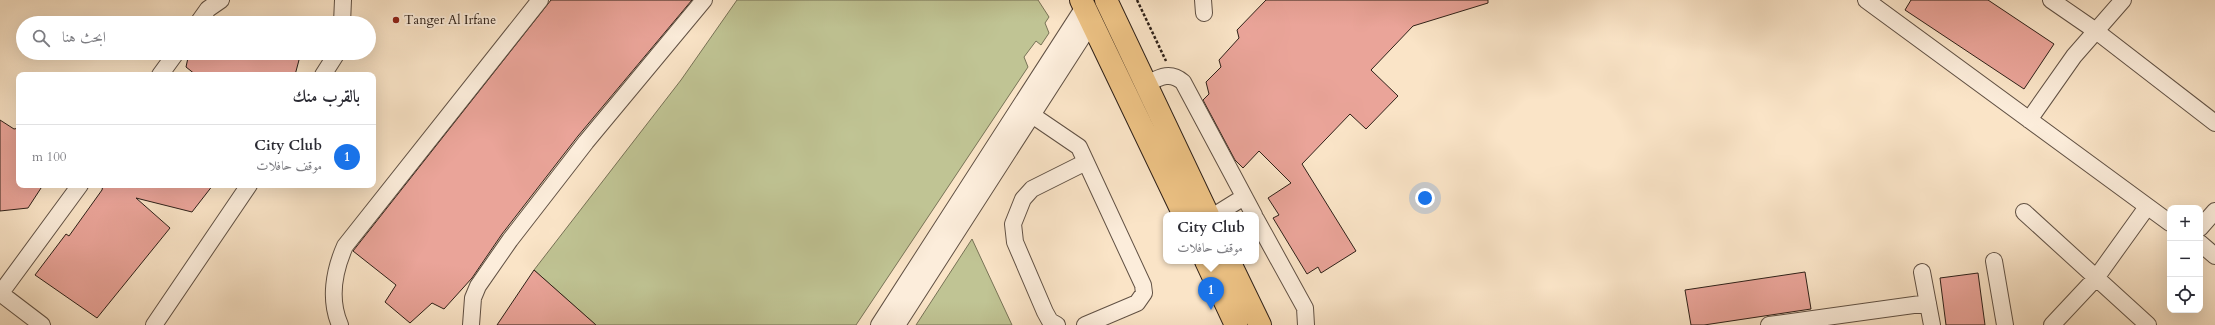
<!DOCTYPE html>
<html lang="ar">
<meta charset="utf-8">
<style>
body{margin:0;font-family:Cardo,Amiri,serif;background:#f2f2f3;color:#2b2b33;direction:rtl}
.controls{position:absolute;right:12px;bottom:12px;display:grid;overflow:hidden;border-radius:8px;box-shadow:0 4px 16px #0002}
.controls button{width:36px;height:36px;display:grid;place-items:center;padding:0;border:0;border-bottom:1px solid #e1e1e2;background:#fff;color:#2b2b33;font:20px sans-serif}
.you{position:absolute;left:1425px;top:198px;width:14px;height:14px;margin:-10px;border:3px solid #fff;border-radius:50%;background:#1a73e8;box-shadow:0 0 0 6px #1a73e833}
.badge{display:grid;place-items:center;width:26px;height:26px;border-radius:50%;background:#1a73e8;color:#fff;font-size:13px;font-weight:700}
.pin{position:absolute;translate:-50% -33px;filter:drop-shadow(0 1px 2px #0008)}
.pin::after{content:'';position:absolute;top:21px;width:14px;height:12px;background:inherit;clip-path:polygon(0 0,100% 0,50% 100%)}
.popup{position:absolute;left:1163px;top:212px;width:96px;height:52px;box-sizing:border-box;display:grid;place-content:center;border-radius:8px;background:#fff;filter:drop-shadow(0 1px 3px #0005);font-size:13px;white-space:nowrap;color:#7c7c81}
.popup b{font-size:15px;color:#2b2b33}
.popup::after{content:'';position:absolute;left:50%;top:100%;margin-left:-8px;border:8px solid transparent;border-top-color:#fff}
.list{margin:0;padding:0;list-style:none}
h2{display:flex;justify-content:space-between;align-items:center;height:52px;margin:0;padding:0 16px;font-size:17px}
h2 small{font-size:13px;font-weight:400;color:#7c7c81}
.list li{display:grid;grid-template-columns:26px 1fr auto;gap:12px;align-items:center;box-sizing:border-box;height:64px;padding:0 16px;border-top:1px solid #e1e1e2}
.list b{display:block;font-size:15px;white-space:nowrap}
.list p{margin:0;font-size:13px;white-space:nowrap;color:#7c7c81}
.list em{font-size:13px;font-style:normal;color:#7c7c81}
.icon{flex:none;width:22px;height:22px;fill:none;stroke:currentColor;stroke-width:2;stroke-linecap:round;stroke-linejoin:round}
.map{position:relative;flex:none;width:2215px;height:325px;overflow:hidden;direction:ltr}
.search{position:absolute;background:#fff;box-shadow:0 4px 16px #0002;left:16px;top:16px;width:360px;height:44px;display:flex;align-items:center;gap:10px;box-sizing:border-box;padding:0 14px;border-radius:22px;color:#7c7c81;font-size:15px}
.panel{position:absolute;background:#fff;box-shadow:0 4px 16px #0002;left:16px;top:72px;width:360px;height:116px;border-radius:8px;direction:rtl}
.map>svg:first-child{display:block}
.green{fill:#c0c494;stroke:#777256}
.building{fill:#eaa499;stroke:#2e2018}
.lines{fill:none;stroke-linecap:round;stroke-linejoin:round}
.minor-casing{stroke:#615144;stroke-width:18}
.highway-casing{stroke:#2e2018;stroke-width:24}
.path{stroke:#2e2018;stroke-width:2.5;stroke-dasharray:3 2;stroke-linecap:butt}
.minor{stroke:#fceddb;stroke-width:16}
.highway{stroke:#edc284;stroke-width:22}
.poi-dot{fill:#8f2418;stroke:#fceddb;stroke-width:1.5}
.labels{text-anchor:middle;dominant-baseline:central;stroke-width:4;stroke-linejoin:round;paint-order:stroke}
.poi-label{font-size:13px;fill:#2e2018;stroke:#fceddb;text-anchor:start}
</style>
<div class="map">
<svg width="2215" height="325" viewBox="0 0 2215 325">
<rect width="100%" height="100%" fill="#fae4c7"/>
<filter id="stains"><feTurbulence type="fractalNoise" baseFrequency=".005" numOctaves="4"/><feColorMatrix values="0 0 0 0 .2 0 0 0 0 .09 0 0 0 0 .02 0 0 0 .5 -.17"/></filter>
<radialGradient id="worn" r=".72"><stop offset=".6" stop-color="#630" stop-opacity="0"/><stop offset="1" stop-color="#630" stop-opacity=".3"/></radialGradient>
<path class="green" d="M 737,0 L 1038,0 L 1049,17 L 1045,23 L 1049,33 L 1041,45 L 1036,41 L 1024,57 L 1028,67 L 856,325 L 596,325 L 534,270 L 681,80 Z
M 972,239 L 1012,325 L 916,325 Z"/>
<path class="building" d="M 551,0 L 692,0 L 578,136 L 502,234 L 472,278 L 444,309 L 432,303 L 410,323 L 385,302 L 396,285 L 353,251 Z
M 1266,0 L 1488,0 L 1488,3 L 1413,26 L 1371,70 L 1398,96 L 1366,129 L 1350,114 L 1302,164 L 1356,251 L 1321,273 L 1318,267 L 1307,274 L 1273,218 L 1279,215 L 1268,198 L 1291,183 L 1259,151 L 1243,168 L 1235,160 L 1203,100 L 1209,94 L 1206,82 L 1221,67 L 1219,60 L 1239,38 L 1237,30 Z
M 1911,0 L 1988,0 L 2054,44 L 2024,89 L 1905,10 Z
M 189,53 L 289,53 L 299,60 L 295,75 L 196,75 L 186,67 Z
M 0,120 L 14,129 L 19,128 L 19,185 L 43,185 L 28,208 L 0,211 Z
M 103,185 L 213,185 L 192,212 L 136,198 L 170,228 L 97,318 L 35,275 L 66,234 L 69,236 L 102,190 Z
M 534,270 L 596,325 L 497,325 Z
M 1805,272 L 1811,309 L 1704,325 L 1691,325 L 1685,290 Z
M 1978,273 L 1985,325 L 1946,325 L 1940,278 Z"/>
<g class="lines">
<g class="minor-casing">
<path id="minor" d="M 1203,0 L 1204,13
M 1866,0 L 2170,223
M 2051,0 L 2096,31 L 2215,123
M 198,23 L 208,9 L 221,0
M 342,23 L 343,0
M 160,75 L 176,53
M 323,75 L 337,53
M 1146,84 C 1160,77 1170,71 1183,82 L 1254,215
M 1032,115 L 1079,147 L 1143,285 L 1144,293 L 1137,303 L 1085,325
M 2029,120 L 2074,56 L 2123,0
M 2024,212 L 2148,325
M 1215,215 L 1244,197
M 1256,219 L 1305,308 L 1306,325
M 2200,228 L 2215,211
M 2200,243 L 2215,256
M 1994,261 L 2005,325
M 1922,272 L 1932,325
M 0,293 L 42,325
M 0,294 L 80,185
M 154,325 L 249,185
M 340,325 C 329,300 334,271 345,246 L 540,0
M 471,325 L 473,298 L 478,286 L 510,240 L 586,142 L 704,0
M 879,325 L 1084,7
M 897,325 L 1092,22
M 1057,325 L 1050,321 L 1045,312 L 1015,242 L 1013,224 L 1023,199 L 1032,189 L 1086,162
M 1769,325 L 1928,303
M 2052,325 L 2096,278 L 2147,207"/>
</g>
<g class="highway-casing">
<path id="highway" d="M 1081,0 L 1184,215
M 1106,0 L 1208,215
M 1206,261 L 1236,325
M 1229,261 L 1260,325"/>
</g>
<path class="path" d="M 1137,0 L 1166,61"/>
<use href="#minor" class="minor"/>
<use href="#highway" class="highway"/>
</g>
<circle class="poi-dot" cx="396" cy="20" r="4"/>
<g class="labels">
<g class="poi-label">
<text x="404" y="20">Tanger Al Irfane</text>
</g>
</g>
<rect width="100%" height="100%" filter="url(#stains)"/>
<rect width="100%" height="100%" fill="url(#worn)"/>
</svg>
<div class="controls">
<button>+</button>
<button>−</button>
<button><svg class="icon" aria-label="locate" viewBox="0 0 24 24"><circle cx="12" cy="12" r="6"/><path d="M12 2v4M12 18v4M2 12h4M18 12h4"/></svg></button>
</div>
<div class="you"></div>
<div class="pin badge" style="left:1211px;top:310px">1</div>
<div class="popup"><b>City Club</b>موقف حافلات</div>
<div class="search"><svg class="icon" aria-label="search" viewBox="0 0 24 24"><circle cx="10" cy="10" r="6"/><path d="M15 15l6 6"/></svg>ابحث هنا</div>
<section class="panel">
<h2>بالقرب منك<small></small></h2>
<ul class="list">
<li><span class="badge">1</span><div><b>City Club</b><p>موقف حافلات</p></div><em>100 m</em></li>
</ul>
</section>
</div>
